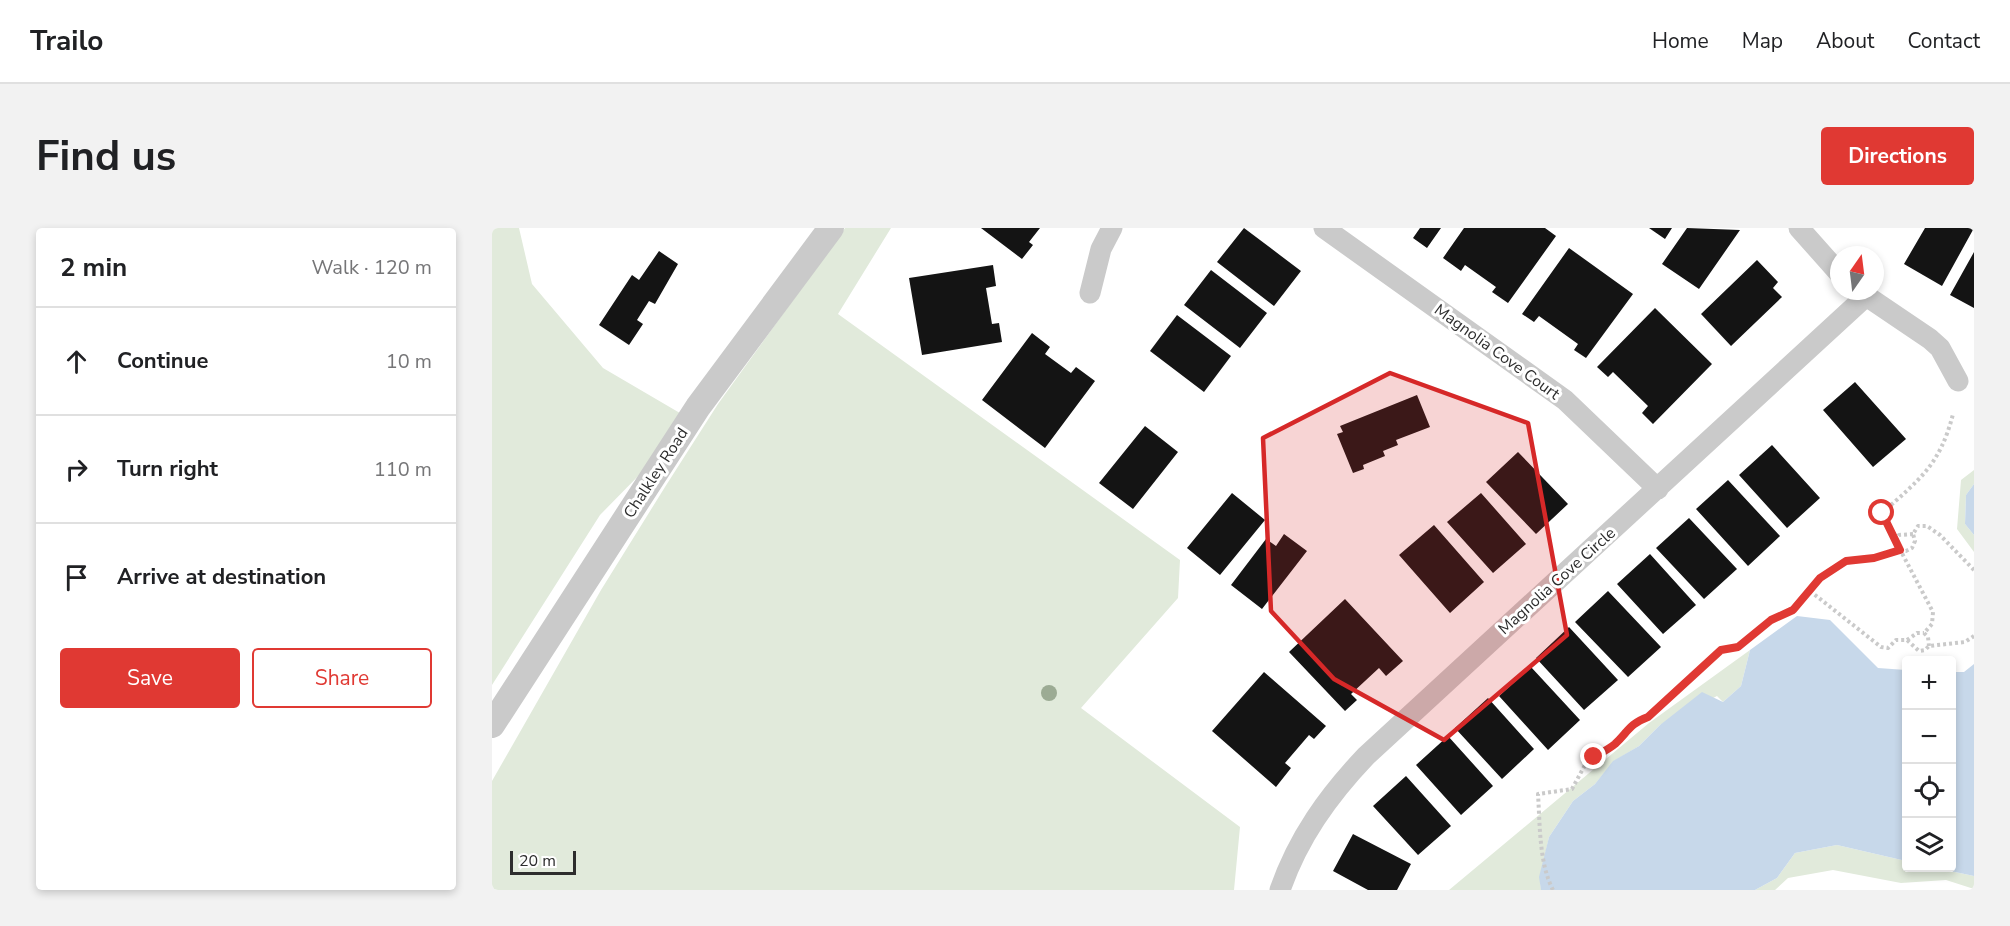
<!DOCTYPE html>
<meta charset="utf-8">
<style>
body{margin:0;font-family:"Nunito Sans",sans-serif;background:#f2f2f2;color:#202124}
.controls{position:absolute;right:18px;bottom:18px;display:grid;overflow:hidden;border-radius:6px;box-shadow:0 3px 9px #0003}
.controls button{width:54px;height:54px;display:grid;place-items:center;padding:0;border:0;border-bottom:2px solid #e0e0e0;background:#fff;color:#202124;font:30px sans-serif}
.compass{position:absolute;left:1338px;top:18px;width:54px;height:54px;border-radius:50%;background:#fff;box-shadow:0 3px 9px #0003;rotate:14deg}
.scale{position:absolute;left:18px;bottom:15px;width:66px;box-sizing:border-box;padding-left:6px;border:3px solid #2d2d2d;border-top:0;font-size:16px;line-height:21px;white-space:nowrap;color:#2d2d2d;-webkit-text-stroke:4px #fff;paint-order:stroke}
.stop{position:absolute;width:18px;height:18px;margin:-14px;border:4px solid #e03933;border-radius:50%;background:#fff}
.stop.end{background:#e03933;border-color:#fff;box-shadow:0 2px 6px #0008}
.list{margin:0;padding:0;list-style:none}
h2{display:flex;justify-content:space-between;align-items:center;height:78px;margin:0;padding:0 24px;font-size:26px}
h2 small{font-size:20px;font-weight:400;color:#757577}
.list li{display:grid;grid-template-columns:39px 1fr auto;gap:18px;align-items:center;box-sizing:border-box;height:108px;padding:0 24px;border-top:2px solid #e0e0e0}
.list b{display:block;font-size:22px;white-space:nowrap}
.list em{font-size:20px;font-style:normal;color:#757577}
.actions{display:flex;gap:12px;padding:18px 24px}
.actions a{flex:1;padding:14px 0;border:2px solid #e03933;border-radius:6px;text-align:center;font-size:21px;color:#e03933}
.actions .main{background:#e03933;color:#fff}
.icon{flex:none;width:33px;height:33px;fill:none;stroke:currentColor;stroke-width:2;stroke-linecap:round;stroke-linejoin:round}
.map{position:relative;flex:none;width:1482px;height:662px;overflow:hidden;border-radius:6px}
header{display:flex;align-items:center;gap:36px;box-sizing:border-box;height:84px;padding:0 30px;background:#fff;border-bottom:2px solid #e0e0e0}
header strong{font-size:28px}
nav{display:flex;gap:33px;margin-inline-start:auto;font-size:21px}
.intro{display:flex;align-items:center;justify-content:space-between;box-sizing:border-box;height:144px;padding:0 36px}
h1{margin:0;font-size:42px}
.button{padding:15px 27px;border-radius:6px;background:#e03933;color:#fff;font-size:21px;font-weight:700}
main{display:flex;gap:36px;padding:0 36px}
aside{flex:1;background:#fff;border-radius:6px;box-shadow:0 3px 9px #0003}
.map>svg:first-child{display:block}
.green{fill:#e1eadb}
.water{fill:#c7d8ea}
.building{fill:#141414}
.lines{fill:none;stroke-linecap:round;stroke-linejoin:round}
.path{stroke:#cacaca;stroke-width:4;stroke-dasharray:3 3;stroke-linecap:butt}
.minor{stroke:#cacaca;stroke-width:21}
.tertiary{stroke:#cacaca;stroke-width:26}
.tree{fill:#9cab94}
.route{stroke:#e03933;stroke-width:8}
.marked{fill:#d62828;fill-opacity:0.2;stroke:#d62828;stroke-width:4.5;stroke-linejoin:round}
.labels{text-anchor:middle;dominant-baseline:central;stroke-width:6;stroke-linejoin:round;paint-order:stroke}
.street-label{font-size:16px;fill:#2d2d2d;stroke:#fff}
</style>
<header>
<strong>Trailo</strong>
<nav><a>Home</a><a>Map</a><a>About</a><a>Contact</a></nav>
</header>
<div class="intro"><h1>Find us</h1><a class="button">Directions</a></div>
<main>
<aside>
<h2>2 min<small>Walk · 120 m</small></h2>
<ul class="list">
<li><svg class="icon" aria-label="ahead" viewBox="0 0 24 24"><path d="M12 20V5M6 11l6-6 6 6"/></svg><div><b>Continue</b></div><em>10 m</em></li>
<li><svg class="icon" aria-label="right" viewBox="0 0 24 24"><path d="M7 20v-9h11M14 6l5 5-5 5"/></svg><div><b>Turn right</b></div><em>110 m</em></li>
<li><svg class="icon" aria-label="arrive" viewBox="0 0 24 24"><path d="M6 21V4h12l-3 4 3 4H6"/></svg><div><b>Arrive at destination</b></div></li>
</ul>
<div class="actions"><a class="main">Save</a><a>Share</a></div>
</aside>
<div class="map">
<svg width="1482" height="662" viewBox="0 0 1482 662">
<rect width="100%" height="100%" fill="#fff"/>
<path class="green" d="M 0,0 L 27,0 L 40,56 L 111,140 L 193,188 L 157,237 L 108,287 L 0,457 Z
M 353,0 L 399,0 L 346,86 L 688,332 L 686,370 L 589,480 L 748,599 L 742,662 L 0,662 L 0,553 L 109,362 L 173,259 L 226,176 Z
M 1482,242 L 1482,256 L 1474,267 L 1473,296 L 1482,307 L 1482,324 L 1465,301 L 1469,252 Z
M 1258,422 L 1249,458 L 1231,474 L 1225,468 L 1168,497 L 1147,518 L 1122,533 L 1103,556 L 1081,573 L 1057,609 L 1048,649 L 1049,662 L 957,662 L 1157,495 Z
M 1345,617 L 1414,633 L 1414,640 L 1444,640 L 1482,648 L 1482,661 L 1454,652 L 1409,655 L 1341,642 L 1296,650 L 1283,662 L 1263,662 L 1285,650 L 1303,625 Z"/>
<path class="water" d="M 1482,256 L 1482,307 L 1473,296 L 1474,267 Z
M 1305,388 L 1338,392 L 1386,440 L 1414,442 L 1414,633 L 1345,617 L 1303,625 L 1285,650 L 1263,662 L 1049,662 L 1047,649 L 1057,609 L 1081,573 L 1103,556 L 1121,533 L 1147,518 L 1168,497 L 1210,464 L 1231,474 L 1249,458 L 1258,422 Z
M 1482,436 L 1482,648 L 1444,640 L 1460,640 L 1460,444 L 1472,444 Z"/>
<path class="building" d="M 489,0 L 548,0 L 537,14 L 541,17 L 530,31 Z
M 752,0 L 809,43 L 782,78 L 725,34 Z
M 928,0 L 949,0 L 935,20 L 921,10 Z
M 972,0 L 1053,0 L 1064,8 L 1016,75 L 1000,64 L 1004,59 L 973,37 L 969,43 L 951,30 Z
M 1157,0 L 1180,0 L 1173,11 Z
M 1195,0 L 1248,2 L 1207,61 L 1170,36 Z
M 1433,0 L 1482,0 L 1450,58 L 1412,36 Z
M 1077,20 L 1141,66 L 1094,130 L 1082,122 L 1086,116 L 1047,88 L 1042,94 L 1030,86 Z
M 167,23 L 186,36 L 163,76 L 157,73 L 145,92 L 151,96 L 137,117 L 107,97 L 140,47 L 147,52 Z
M 1482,24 L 1482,80 L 1458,67 Z
M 1265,32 L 1286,54 L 1281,60 L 1290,69 L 1239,118 L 1209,86 Z
M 501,37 L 504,58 L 494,60 L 500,96 L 507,95 L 510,114 L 430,127 L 417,50 Z
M 719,42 L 775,85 L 748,120 L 692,77 Z
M 1163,80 L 1220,136 L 1161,196 L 1150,185 L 1156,178 L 1121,144 L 1116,149 L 1105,139 Z
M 685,87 L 739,128 L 712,164 L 658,123 Z
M 540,105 L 558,119 L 553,126 L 579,145 L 584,139 L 603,153 L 553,220 L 490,172 Z
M 1363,154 L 1414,211 L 1381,239 L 1331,182 Z
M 925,167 L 938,199 L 904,212 L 906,217 L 891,223 L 893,228 L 871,237 L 872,241 L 861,245 L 845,206 L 851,204 L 848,198 Z
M 653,198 L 686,224 L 641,281 L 607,255 Z
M 1280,217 L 1328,270 L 1295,300 L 1247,247 Z
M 1026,224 L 1076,276 L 1044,306 L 994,254 Z
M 1236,252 L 1288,308 L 1256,338 L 1204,281 Z
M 740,265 L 773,292 L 728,347 L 695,320 Z
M 989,265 L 1034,316 L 1001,345 L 955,294 Z
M 1197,290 L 1245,341 L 1212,371 L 1164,320 Z
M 942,297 L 992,354 L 958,385 L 907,327 Z
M 792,306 L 815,323 L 770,381 L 739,357 L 774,311 L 784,318 Z
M 1158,326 L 1204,377 L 1171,406 L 1125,356 Z
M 1116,363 L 1169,419 L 1136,449 L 1083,394 Z
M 853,371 L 911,433 L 894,448 L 887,440 L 859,466 L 865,472 L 853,483 L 797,424 Z
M 1077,399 L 1126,452 L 1092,482 L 1044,430 Z
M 1039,439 L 1088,492 L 1056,522 L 1007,468 Z
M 772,444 L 834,498 L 822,511 L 817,507 L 793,535 L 799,540 L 784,559 L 720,503 Z
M 996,470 L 1042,521 L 1010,551 L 963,500 Z
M 956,508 L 1001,558 L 969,587 L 924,537 Z
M 914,548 L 959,598 L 926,627 L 881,578 Z
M 861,606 L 919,636 L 905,662 L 876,662 L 841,643 Z"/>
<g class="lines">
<path class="path" d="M 1421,306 L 1407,307 L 1403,312 L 1441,384 L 1440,396 L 1432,405 L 1436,409 L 1437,418
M 1403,312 L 1390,285 C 1428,251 1448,237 1461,186
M 1318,363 L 1389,419 L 1396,420 L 1404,412 L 1415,412 L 1427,423 L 1433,422 L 1437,418 L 1473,414 L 1482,408
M 1415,412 L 1425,405 L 1432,405
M 1061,662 C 1047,635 1048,597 1046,566 L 1080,561 L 1093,537 L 1123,516 L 1133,502 L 1144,494 L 1156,489 L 1229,421 L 1246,419 L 1279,392 L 1301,382 L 1328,350 L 1354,333 L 1382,330 L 1402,322 L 1414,323 L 1420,320 L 1423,313 L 1421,306 L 1426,298 L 1435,298 L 1448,307 L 1482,342"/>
<path class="minor" d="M 832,0 L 1073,172 L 1166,261
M 1307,0 L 1347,45
M 1367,63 L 1438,111 L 1448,120 L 1466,153
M 598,65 L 609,21 L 620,0
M 788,662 C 806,610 836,568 874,528 L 1373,69"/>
<path class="tertiary" d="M 0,497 L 206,179 L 339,0"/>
</g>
<circle class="tree" cx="557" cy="465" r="8"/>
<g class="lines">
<path class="route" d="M 1102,529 C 1109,525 1117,521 1123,516 C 1136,504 1137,496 1156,489 L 1229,422 L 1246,419 L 1279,392 L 1301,382 L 1328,350 L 1354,333 L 1382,330 L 1408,322 L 1390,285"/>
</g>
<path class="marked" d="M 898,145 L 1036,195 L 1075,407 L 952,512 L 842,451 L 779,383 L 771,210 Z"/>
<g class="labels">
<g class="street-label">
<text transform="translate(1005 124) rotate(36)">Magnolia Cove Court</text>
<text transform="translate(164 245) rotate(-57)">Chalkley Road</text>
<text transform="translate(1065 353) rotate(-42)">Magnolia Cove Circle</text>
</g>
</g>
</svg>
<div class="controls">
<button>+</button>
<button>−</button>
<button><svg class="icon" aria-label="locate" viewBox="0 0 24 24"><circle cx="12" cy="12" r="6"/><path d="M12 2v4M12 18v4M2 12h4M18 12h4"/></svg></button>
<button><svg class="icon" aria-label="layers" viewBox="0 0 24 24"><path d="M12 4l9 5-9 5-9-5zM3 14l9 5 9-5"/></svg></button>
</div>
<svg class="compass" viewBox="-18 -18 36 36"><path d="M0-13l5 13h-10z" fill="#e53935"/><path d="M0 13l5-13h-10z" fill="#757577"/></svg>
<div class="scale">20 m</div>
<div class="stop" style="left:1390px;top:285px"></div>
<div class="stop end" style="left:1102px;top:529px"></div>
</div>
</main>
